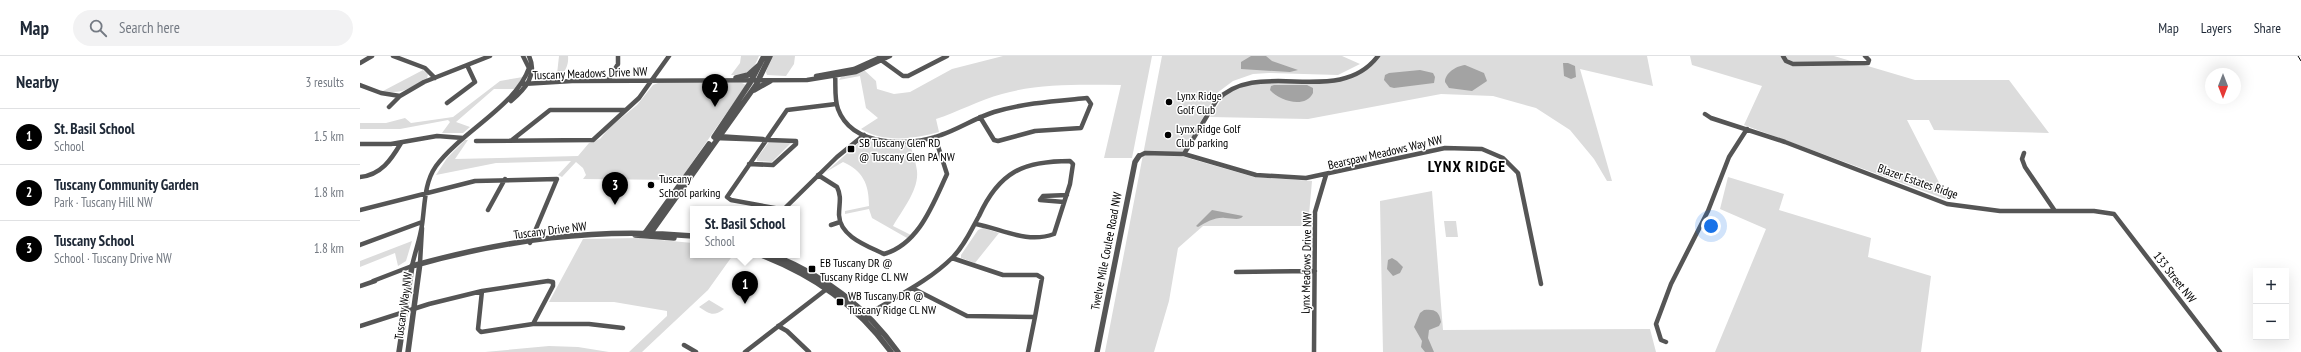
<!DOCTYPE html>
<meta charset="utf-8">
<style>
body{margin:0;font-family:"PT Sans Narrow",sans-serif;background:#f2f2f3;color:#1f2937}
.controls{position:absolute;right:12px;bottom:12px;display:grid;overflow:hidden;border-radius:0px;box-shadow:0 4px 16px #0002}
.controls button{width:36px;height:36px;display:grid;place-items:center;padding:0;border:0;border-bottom:1px solid #e0e1e3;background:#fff;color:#1f2937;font:20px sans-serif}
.compass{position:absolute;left:1845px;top:12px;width:36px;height:36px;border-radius:50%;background:#fff;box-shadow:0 4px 16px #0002;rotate:180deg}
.you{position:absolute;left:1351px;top:170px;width:14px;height:14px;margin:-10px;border:3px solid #fff;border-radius:50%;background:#1a73e8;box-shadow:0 0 0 6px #1a73e833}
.badge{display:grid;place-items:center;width:26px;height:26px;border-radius:50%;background:#000;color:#fff;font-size:13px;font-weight:700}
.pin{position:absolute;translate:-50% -33px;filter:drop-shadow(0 1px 2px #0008)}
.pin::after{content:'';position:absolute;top:21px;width:14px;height:12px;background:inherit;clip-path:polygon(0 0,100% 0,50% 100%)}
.popup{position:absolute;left:330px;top:150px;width:110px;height:52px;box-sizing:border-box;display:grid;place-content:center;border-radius:0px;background:#fff;filter:drop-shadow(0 1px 3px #0005);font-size:13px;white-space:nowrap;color:#747a83}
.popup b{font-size:15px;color:#1f2937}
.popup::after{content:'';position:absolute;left:50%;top:100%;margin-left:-8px;border:8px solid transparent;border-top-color:#fff}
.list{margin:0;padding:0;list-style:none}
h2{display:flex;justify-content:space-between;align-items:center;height:52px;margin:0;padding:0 16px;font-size:17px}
h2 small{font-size:13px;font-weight:400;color:#747a83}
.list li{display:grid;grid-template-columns:26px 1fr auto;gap:12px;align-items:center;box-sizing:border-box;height:56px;padding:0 16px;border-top:1px solid #e0e1e3}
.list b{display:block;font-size:15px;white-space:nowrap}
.list p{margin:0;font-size:13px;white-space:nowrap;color:#747a83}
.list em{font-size:13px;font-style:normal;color:#747a83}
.icon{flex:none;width:22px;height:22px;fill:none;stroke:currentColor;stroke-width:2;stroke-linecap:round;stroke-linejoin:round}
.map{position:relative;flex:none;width:1941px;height:296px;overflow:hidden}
header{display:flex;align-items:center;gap:24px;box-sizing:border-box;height:56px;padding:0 20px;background:#fff;border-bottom:1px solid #e0e1e3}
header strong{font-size:19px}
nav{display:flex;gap:22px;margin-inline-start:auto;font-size:14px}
.search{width:280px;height:36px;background:#f2f2f3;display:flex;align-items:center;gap:10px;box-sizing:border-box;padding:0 14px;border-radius:22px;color:#747a83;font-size:15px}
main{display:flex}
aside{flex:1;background:#fff}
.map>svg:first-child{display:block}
.green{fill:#dcdcdc}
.water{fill:#a3a3a3}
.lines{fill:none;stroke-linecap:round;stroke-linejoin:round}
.minor{stroke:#555;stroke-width:4.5}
.tertiary{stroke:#555;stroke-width:5.5}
.rail{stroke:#000;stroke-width:1;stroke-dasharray:6 2 1 2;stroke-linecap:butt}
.poi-dot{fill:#000;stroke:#fff;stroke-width:1.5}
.labels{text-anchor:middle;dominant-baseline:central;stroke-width:3;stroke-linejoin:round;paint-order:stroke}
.street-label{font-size:12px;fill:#000;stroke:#fff}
.poi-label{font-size:12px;fill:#000;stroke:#fff;text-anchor:start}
.district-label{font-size:16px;font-weight:bold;letter-spacing:1px;fill:#000;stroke:#fff}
</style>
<header>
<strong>Map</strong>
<div class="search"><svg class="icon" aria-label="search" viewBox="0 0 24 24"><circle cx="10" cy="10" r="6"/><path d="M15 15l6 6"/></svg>Search here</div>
<nav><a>Map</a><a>Layers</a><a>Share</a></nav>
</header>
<main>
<aside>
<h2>Nearby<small>3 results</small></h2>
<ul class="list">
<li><span class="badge">1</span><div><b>St. Basil School</b><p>School</p></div><em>1.5 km</em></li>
<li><span class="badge">2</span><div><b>Tuscany Community Garden</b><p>Park · Tuscany Hill NW</p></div><em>1.8 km</em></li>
<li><span class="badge">3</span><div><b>Tuscany School</b><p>School · Tuscany Drive NW</p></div><em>1.8 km</em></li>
</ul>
</aside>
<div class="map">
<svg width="1941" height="296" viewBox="0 0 1941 296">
<rect width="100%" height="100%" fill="#fff"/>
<path class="green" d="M 199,0 L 208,0 C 209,9 205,15 200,22 L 174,23 L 197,18 Z
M 381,0 L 399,0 C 394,14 386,20 371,19 L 380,7 Z
M 412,0 L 435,0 L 434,8 L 426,20 L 407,19 L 406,16 Z
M 643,0 L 792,0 L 772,102 L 744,102 L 761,29 C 721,29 681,27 642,38 C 619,44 598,56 576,63 L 579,76 C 555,83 523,87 501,73 L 518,62 L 506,52 L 500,20 L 479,24 L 481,21 L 503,13 L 516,25 L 517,33 L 534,38 L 550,36 L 592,13 Z
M 802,0 L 982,0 L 1000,8 L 978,19 L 909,17 L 893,18 L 873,25 L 857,37 L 821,100 L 894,121 L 952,125 L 948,170 L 843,170 L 818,192 L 809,245 L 794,296 L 745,296 Z
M 1019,0 L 1287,0 L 1293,30 L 1220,13 L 1252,125 L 1247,125 L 1234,103 L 1210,74 L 1176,52 L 1133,40 L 1081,38 L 948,63 L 850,61 L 865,38 L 886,27 L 965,25 L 995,20 Z
M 1330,0 L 1474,0 L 1555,24 L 1649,24 L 1689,77 L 1574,74 L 1569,64 L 1547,64 L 1588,144 L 1384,69 L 1402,30 L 1332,9 Z
M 63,14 L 68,18 L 67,23 C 49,31 44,39 23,35 Z
M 163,21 L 155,33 L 134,33 L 96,66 L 110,71 L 103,77 L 82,77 L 90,66 L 88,64 L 40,73 L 0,73 L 0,67 L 26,67 L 45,62 L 51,67 L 93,61 L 140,25 Z
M 298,27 L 382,27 L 386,29 L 320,124 L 223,123 L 226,119 L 223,112 L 216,106 L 202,121 L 198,119 L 211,105 L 136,107 L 76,119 L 87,102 L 105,84 L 108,84 L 95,103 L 218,100 L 229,87 L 240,83 L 249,72 L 277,49 L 293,29 Z
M 502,84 L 532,88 L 550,87 C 552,96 556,106 557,115 C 559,134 542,154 533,170 L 551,179 L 547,182 L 512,162 L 509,153 L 485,158 L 485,155 L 509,150 C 509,128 503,115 483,106 L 466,116 Z
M 409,86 L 429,86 L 431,87 L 412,106 L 397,105 L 397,102 Z
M 1368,121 L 1424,138 L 1419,154 L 1511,182 L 1508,201 L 1571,220 L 1561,296 L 1355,296 L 1406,173 L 1360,153 Z
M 1072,135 L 1083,274 L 1290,273 L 1296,296 L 1023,296 L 1020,145 Z
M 1084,165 L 1096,165 L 1098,181 L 1086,181 Z
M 623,172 L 639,177 L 615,207 L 601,202 L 601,199 L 618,174 Z
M 278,182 L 333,187 L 333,199 L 373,199 L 348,234 L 282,296 L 269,296 L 307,260 L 307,255 L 254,246 L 189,246 L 223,183 Z
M 52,185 L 46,205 L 38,210 L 35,197 L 0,211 L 0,205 Z
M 349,244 L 364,253 C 353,261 350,258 339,251 Z
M 189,290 L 218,291 L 249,296 L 125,296 Z"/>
<path class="water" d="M 891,0 L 906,0 L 912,5 L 938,14 L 930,16 L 881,13 L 881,6 Z
M 1203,7 L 1208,7 L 1215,10 L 1216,21 L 1211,23 L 1204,20 Z
M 1105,9 L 1124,17 L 1127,25 L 1112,35 L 1089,32 L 1085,26 C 1085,17 1096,10 1105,9 Z
M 1060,14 L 1073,17 L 1075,21 L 1074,27 L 1034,32 L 1030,31 L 1024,24 L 1025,19 L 1029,17 Z
M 914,29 L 947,29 L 953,32 L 953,37 C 945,53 920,45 910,34 L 911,30 Z
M 852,154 L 883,160 C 880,165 872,162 865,162 C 855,161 847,166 838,171 L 836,170 Z
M 1032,202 L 1037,205 L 1043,211 L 1040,217 L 1033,220 L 1027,213 L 1028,204 Z
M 1064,254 C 1075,253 1079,255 1081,266 L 1079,270 L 1069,274 L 1068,282 L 1074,296 L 1065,296 L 1061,291 L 1062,285 L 1054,271 L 1060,257 Z"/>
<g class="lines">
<path class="minor" d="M 33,0 L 65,12 L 75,22
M 1423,0 L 1426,5 L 1433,8 L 1508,7 L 1509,4 L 1505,0
M 521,4 L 543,20 L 548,20 L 587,0
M 0,7 L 12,0
M 475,17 C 476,29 474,42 478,53 C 492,91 549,91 581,79 C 599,73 615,62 634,56 C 664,47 696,45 727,42 L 731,48 L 721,72 L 675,75 L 638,85 L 634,84 L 620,61
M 456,20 L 494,13 L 523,0
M 248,25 L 258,8 L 258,0
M 163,28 L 212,25 L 447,24 L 496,16 L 530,0
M 0,29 L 21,37 L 40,40 L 64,26 L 130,0
M 151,45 C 165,33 178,19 169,0
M 87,47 L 115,26 L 107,9
M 29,51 L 40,40
M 1345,58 L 1351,62 L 1425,86 L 1587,148 L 1640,155 L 1734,155 L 1754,158 L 1860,296
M 357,80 L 403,83
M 355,82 L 436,85 L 436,88 L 413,109 L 389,108
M 152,84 L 190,54 L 266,54
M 116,85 L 233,84 L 279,42 L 309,0
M 0,88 L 31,88 L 77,80 L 103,82
M 1664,97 L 1662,103 L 1665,111 L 1695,155
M 824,98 L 856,45 C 898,0 978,53 1018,0
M 779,100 L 785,97 L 824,98 L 896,119 L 946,122 L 1085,92 L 1122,93 L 1143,102 L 1158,117 L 1181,228
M 458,119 L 477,131 C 482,141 479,148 479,159 C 480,181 508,190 524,198 C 559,188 573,148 587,118 L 575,81
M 0,121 C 21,119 31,104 41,87
M 704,146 L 680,144 L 683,140 L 707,139
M 420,153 L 371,144 L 367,141 L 427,54 L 476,48
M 424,153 L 477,101 L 504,79
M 0,154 L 115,125 L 197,123 L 170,187
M 128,154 L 145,123
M 471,169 L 480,166
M 0,189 L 62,166
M 60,207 L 62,172
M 876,216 L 955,215
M 13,225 L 52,210 C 55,196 60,183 62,169 C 65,149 64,127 76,110 C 101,76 156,50 169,12 L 163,0
M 188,225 L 193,226 L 193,230 L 173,268 L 121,276 L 118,273 L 122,235 Z
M 0,230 L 15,225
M 552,232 L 607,260 L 675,261 L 682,222 L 677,219 L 643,219 L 592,202
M 505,260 C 535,241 568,226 593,201 C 605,189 611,174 619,160 C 639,116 663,105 710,105 L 713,108 L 710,128 L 694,178 C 667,188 642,173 616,168
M 173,268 L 229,268 L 263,272
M 0,270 L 69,248 L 122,235
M 418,270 L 427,275 L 449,296
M 1306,286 L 1301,284 L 1296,268 L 1311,228 L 1348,155 L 1369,101 L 1387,73
M 324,289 L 336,296
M 385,296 L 468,232
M 668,296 L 675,261
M 954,296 L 955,156 L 966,119"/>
<path class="tertiary" d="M 376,22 L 388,19 L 398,10
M 394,34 L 410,25
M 354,81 L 390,27 L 404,0
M 285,177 L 349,88
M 290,178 L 396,29 L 410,0
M 275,179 L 314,182
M 401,199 C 454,220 497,249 531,296
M 413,199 C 465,220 505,250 538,296
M 39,296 L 52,210 C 145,184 236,171 333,180
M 48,296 L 60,207
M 737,296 L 775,106 L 779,100"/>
<path class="rail" d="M 1938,0 L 1941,5"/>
</g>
<g class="poi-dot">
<circle cx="809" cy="46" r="4"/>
<circle cx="808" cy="79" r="4"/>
<rect x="487" y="89" width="8" height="8" rx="2"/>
<circle cx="291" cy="129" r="4"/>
<rect x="448" y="209" width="8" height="8" rx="2"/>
<rect x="476" y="242" width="8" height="8" rx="2"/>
</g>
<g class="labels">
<g class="street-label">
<text transform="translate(230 17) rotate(-2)">Tuscany Meadows Drive NW</text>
<text transform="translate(1025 96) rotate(-13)">Bearspaw Meadows Way NW</text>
<text transform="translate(1558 125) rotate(19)">Blazer Estates Ridge</text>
<text transform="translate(190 174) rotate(-7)">Tuscany Drive NW</text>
<text transform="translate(746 195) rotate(-79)">Twelve Mile Coulee Road NW</text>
<text transform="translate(946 207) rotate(-89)">Lynx Meadows Drive NW</text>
<text transform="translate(1815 221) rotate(52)">133 Street NW</text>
<text transform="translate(43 250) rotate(-82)">Tuscany Way NW</text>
</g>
<g class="poi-label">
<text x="817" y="39">Lynx Ridge<tspan x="817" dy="14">Golf Club</tspan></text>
<text x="816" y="72">Lynx Ridge Golf<tspan x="816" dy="14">Club parking</tspan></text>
<text x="499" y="86">SB Tuscany Glen RD<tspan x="499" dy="14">@ Tuscany Glen PA NW</tspan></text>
<text x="299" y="122">Tuscany<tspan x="299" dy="14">School parking</tspan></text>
<text x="460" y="206">EB Tuscany DR @<tspan x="460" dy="14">Tuscany Ridge CL NW</tspan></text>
<text x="488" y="239">WB Tuscany DR @<tspan x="488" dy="14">Tuscany Ridge CL NW</tspan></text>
</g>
<g class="district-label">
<text x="1107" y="110">LYNX RIDGE</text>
</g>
</g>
</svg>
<div class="controls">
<button>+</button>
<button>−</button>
</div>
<svg class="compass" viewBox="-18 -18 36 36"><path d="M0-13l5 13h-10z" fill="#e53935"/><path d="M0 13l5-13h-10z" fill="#747a83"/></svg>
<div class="you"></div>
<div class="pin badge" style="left:385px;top:248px">1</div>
<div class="popup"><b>St. Basil School</b>School</div>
<div class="pin badge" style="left:355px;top:51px">2</div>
<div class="pin badge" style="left:255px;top:149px">3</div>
</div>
</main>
